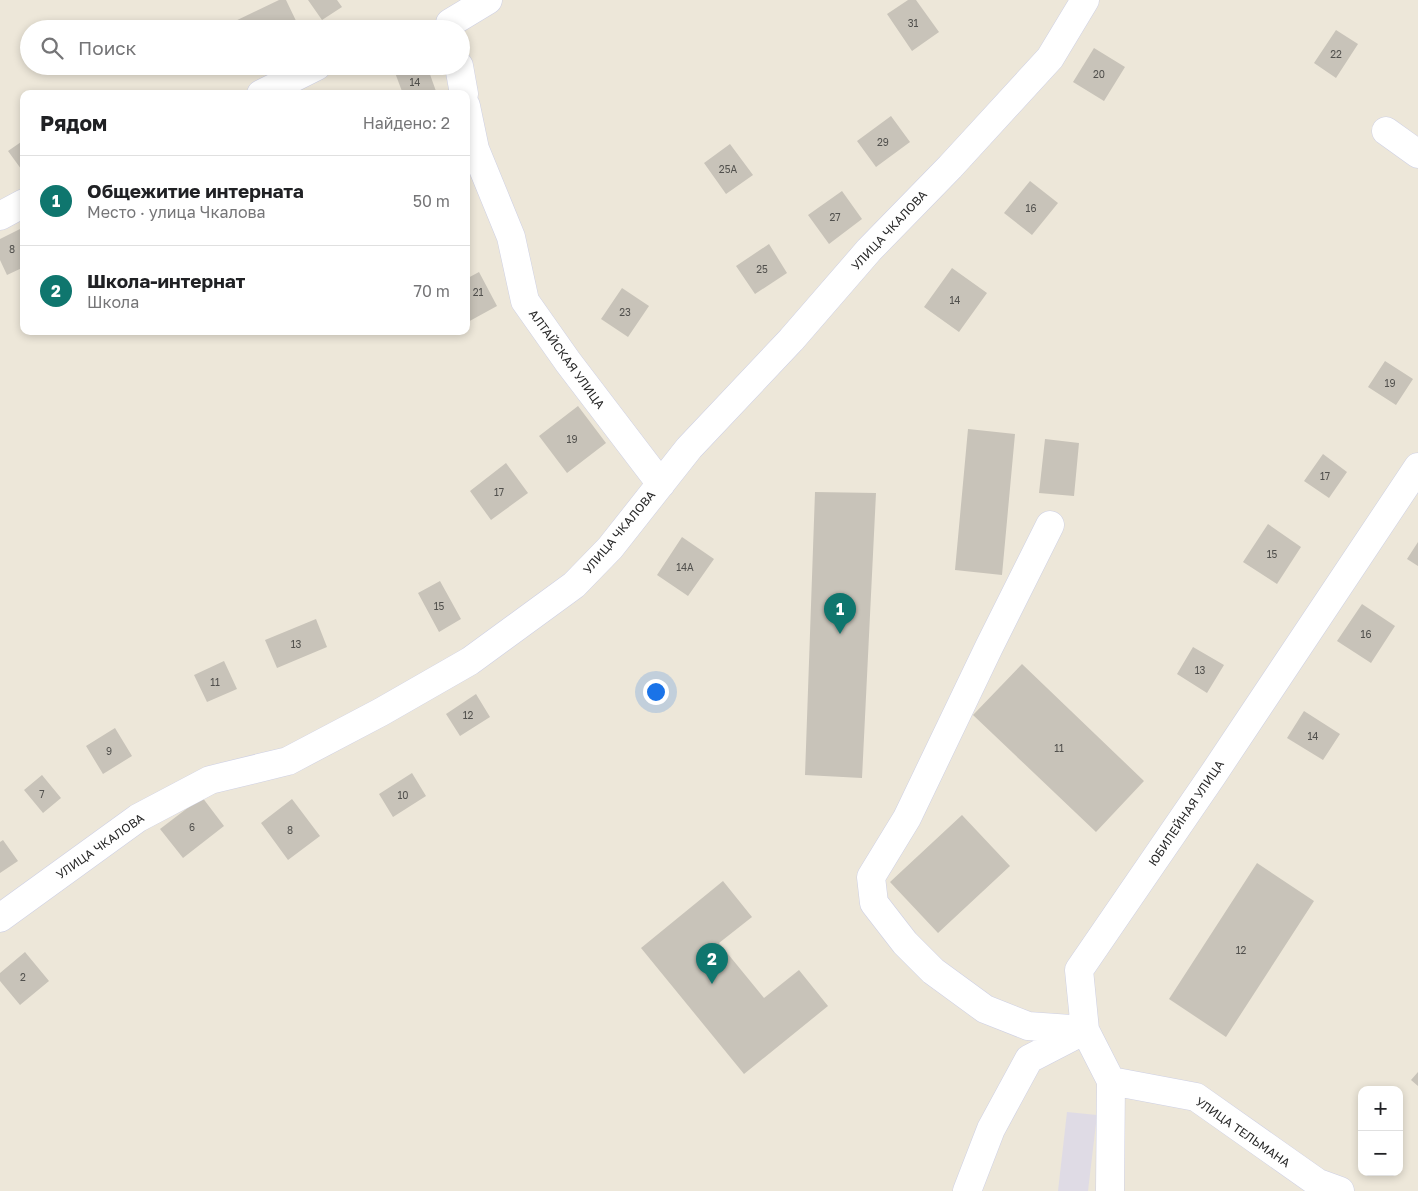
<!DOCTYPE html>
<html lang="ru">
<meta charset="utf-8">
<style>
body{margin:0;font-family:"Golos Text",sans-serif;background:#f6f6f6;color:#202124}
.controls{position:absolute;right:15px;bottom:15px;display:grid;overflow:hidden;border-radius:10px;box-shadow:0 2px 8px #0003}
.controls button{width:45px;height:45px;display:grid;place-items:center;padding:0;border:0;border-bottom:1px solid #e0e0e0;background:#fff;color:#202124;font:25px sans-serif}
.you{position:absolute;left:655px;top:691px;width:18px;height:18px;margin:-12px;border:4px solid #fff;border-radius:50%;background:#1a73e8;box-shadow:0 0 0 8px #1a73e833}
.badge{display:grid;place-items:center;width:32px;height:32px;border-radius:50%;background:#0f766e;color:#fff;font-size:16px;font-weight:700}
.pin{position:absolute;translate:-50% -41px;filter:drop-shadow(0 1px 2px #0008)}
.pin::after{content:'';position:absolute;top:26px;width:18px;height:15px;background:inherit;clip-path:polygon(0 0,100% 0,50% 100%)}
.list{margin:0;padding:0;list-style:none}
h2{display:flex;justify-content:space-between;align-items:center;height:65px;margin:0;padding:0 20px;font-size:21px}
h2 small{font-size:16px;font-weight:400;color:#757577}
.list li{display:grid;grid-template-columns:32px 1fr auto;gap:15px;align-items:center;box-sizing:border-box;height:90px;padding:0 20px;border-top:1px solid #e0e0e0}
.list b{display:block;font-size:19px;white-space:nowrap}
.list p{margin:0;font-size:16px;white-space:nowrap;color:#757577}
.list em{font-size:16px;font-style:normal;color:#757577}
.icon{flex:none;width:28px;height:28px;fill:none;stroke:currentColor;stroke-width:2;stroke-linecap:round;stroke-linejoin:round}
.map{position:relative;flex:none;width:1418px;height:1191px;overflow:hidden}
.search{position:absolute;background:#fff;box-shadow:0 2px 8px #0003;left:20px;top:20px;width:450px;height:55px;display:flex;align-items:center;gap:12px;box-sizing:border-box;padding:0 18px;border-radius:28px;color:#757577;font-size:19px}
.panel{position:absolute;background:#fff;box-shadow:0 2px 8px #0003;left:20px;top:90px;width:450px;height:245px;border-radius:10px}
.map>svg:first-child{display:block}
.industrial{fill:#dfdbe5}
.building{fill:#c8c3b9}
.lines{fill:none;stroke-linecap:round;stroke-linejoin:round}
.minor-casing{stroke:#ced0e4;stroke-width:29}
.minor{stroke:#fff;stroke-width:28}
.labels{text-anchor:middle;dominant-baseline:central;stroke-width:5;stroke-linejoin:round;paint-order:stroke}
.number-label{font-size:10px;fill:#51504d}
.street-label{font-size:12px;fill:#292929;stroke:#fff}
</style>
<div class="map">
<svg width="1418" height="1191" viewBox="0 0 1418 1191">
<rect width="100%" height="100%" fill="#ede7d9"/>
<path class="industrial" d="M 1067,1112 L 1097,1115 L 1088,1191 L 1058,1191 Z"/>
<path class="building" d="M 279,0 L 286,0 L 299,27 L 294,29 L 229,29 L 227,25 Z
M 308,0 L 337,0 L 342,7 L 322,20 Z
M 908,0 L 916,0 L 939,32 L 912,51 L 887,14 Z
M 1336,30 L 1358,44 L 1336,78 L 1314,63 Z
M 1094,48 L 1125,67 L 1104,101 L 1073,82 Z
M 402,66 L 427,66 L 437,94 L 403,94 L 394,70 Z
M 891,116 L 910,142 L 876,167 L 857,141 Z
M 24,140 L 24,173 L 8,151 Z
M 730,144 L 753,175 L 726,194 L 704,163 Z
M 1030,181 L 1058,203 L 1032,235 L 1004,213 Z
M 842,191 L 862,219 L 829,244 L 808,215 Z
M 24,227 L 24,267 L 7,275 L 0,260 L 0,239 Z
M 769,244 L 787,273 L 755,294 L 736,266 Z
M 952,268 L 987,293 L 959,332 L 924,307 Z
M 479,272 L 497,306 L 466,323 L 466,279 Z
M 622,288 L 649,306 L 628,337 L 601,319 Z
M 1385,361 L 1413,379 L 1396,405 L 1368,387 Z
M 578,406 L 606,443 L 567,473 L 539,436 Z
M 968,429 L 1015,434 L 1002,575 L 955,570 Z
M 1045,439 L 1079,443 L 1074,496 L 1039,493 Z
M 1323,454 L 1347,472 L 1329,498 L 1304,481 Z
M 506,463 L 528,493 L 491,520 L 470,491 Z
M 815,492 L 876,493 L 862,778 L 805,775 Z
M 1268,524 L 1301,547 L 1277,584 L 1243,562 Z
M 682,537 L 714,559 L 688,596 L 657,575 Z
M 1418,542 L 1418,566 L 1407,559 Z
M 440,581 L 461,619 L 439,632 L 418,593 Z
M 1362,604 L 1395,626 L 1371,663 L 1337,641 Z
M 316,619 L 327,647 L 277,668 L 265,640 Z
M 1193,647 L 1224,665 L 1207,693 L 1177,674 Z
M 224,661 L 237,689 L 207,702 L 194,675 Z
M 1022,664 L 1144,781 L 1096,832 L 973,715 Z
M 476,694 L 490,717 L 460,736 L 446,714 Z
M 1304,711 L 1340,734 L 1323,760 L 1287,738 Z
M 115,728 L 132,756 L 103,774 L 86,746 Z
M 412,773 L 426,796 L 393,817 L 379,794 Z
M 42,775 L 61,798 L 43,813 L 24,790 Z
M 202,797 L 224,826 L 183,858 L 160,829 Z
M 292,799 L 320,836 L 288,860 L 261,823 Z
M 962,815 L 1010,866 L 938,933 L 890,882 Z
M 3,840 L 18,861 L 0,873 L 0,842 Z
M 1257,863 L 1314,901 L 1226,1037 L 1169,999 Z
M 723,881 L 752,917 L 719,943 L 764,998 L 799,970 L 828,1006 L 744,1074 L 641,948 Z
M 25,952 L 49,981 L 20,1005 L 0,981 L 0,973 Z
M 1418,1072 L 1418,1086 L 1411,1080 Z"/>
<g class="lines">
<g class="minor-casing">
<path id="minor" d="M 450,23 L 488,0
M 459,66 L 464,94
M 261,94 L 317,66
M 466,106 L 475,149 L 511,237 L 525,301 L 568,362 L 661,484
M 1386,131 L 1418,154
M 0,216 L 24,203
M 1050,525 L 989,647 L 907,818 L 871,877 L 874,903 L 905,943 L 933,971 L 985,1009 L 1028,1026 L 1085,1030
M 0,918 L 138,818 L 210,780 L 288,761 L 381,712 L 470,661 L 574,585 L 610,548 L 689,448 L 791,340 L 869,250 L 950,167 L 1050,58 L 1085,0
M 1111,1081 L 1196,1097 L 1318,1183 L 1340,1191
M 967,1191 L 991,1129 L 1029,1059 L 1085,1030
M 1110,1191 L 1111,1081 L 1085,1030 L 1079,970 L 1212,776 L 1418,467"/>
</g>
<use href="#minor" class="minor"/>
</g>
<g class="labels">
<g class="number-label">
<text x="913" y="23">31</text>
<text x="1336" y="54">22</text>
<text x="1099" y="74">20</text>
<text x="415" y="82">14</text>
<text x="883" y="142">29</text>
<text x="728" y="169">25А</text>
<text x="1031" y="208">16</text>
<text x="835" y="217">27</text>
<text x="12" y="249">8</text>
<text x="762" y="269">25</text>
<text x="478" y="292">21</text>
<text x="955" y="300">14</text>
<text x="625" y="312">23</text>
<text x="1390" y="383">19</text>
<text x="572" y="439">19</text>
<text x="1325" y="476">17</text>
<text x="499" y="492">17</text>
<text x="1272" y="554">15</text>
<text x="685" y="567">14А</text>
<text x="439" y="606">15</text>
<text x="1366" y="634">16</text>
<text x="296" y="644">13</text>
<text x="1200" y="670">13</text>
<text x="215" y="682">11</text>
<text x="468" y="715">12</text>
<text x="1313" y="736">14</text>
<text x="1059" y="748">11</text>
<text x="109" y="751">9</text>
<text x="42" y="794">7</text>
<text x="403" y="795">10</text>
<text x="192" y="827">6</text>
<text x="290" y="830">8</text>
<text x="1241" y="950">12</text>
<text x="23" y="977">2</text>
</g>
<g class="street-label">
<text transform="translate(889 230) rotate(-47)">УЛИЦА ЧКАЛОВА</text>
<text transform="translate(567 359) rotate(54)">АЛТАЙСКАЯ УЛИЦА</text>
<text transform="translate(619 532) rotate(-50)">УЛИЦА ЧКАЛОВА</text>
<text transform="translate(1186 813) rotate(-56)">ЮБИЛЕЙНАЯ УЛИЦА</text>
<text transform="translate(100 846) rotate(-35)">УЛИЦА ЧКАЛОВА</text>
<text transform="translate(1243 1132) rotate(35)">УЛИЦА ТЕЛЬМАНА</text>
</g>
</g>
</svg>
<div class="controls">
<button>+</button>
<button>−</button>
</div>
<div class="you"></div>
<div class="pin badge" style="left:840px;top:634px">1</div>
<div class="pin badge" style="left:712px;top:984px">2</div>
<div class="search"><svg class="icon" aria-label="search" viewBox="0 0 24 24"><circle cx="10" cy="10" r="6"/><path d="M15 15l6 6"/></svg>Поиск</div>
<section class="panel">
<h2>Рядом<small>Найдено: 2</small></h2>
<ul class="list">
<li><span class="badge">1</span><div><b>Общежитие интерната</b><p>Место · улица Чкалова</p></div><em>50 m</em></li>
<li><span class="badge">2</span><div><b>Школа-интернат</b><p>Школа</p></div><em>70 m</em></li>
</ul>
</section>
</div>
